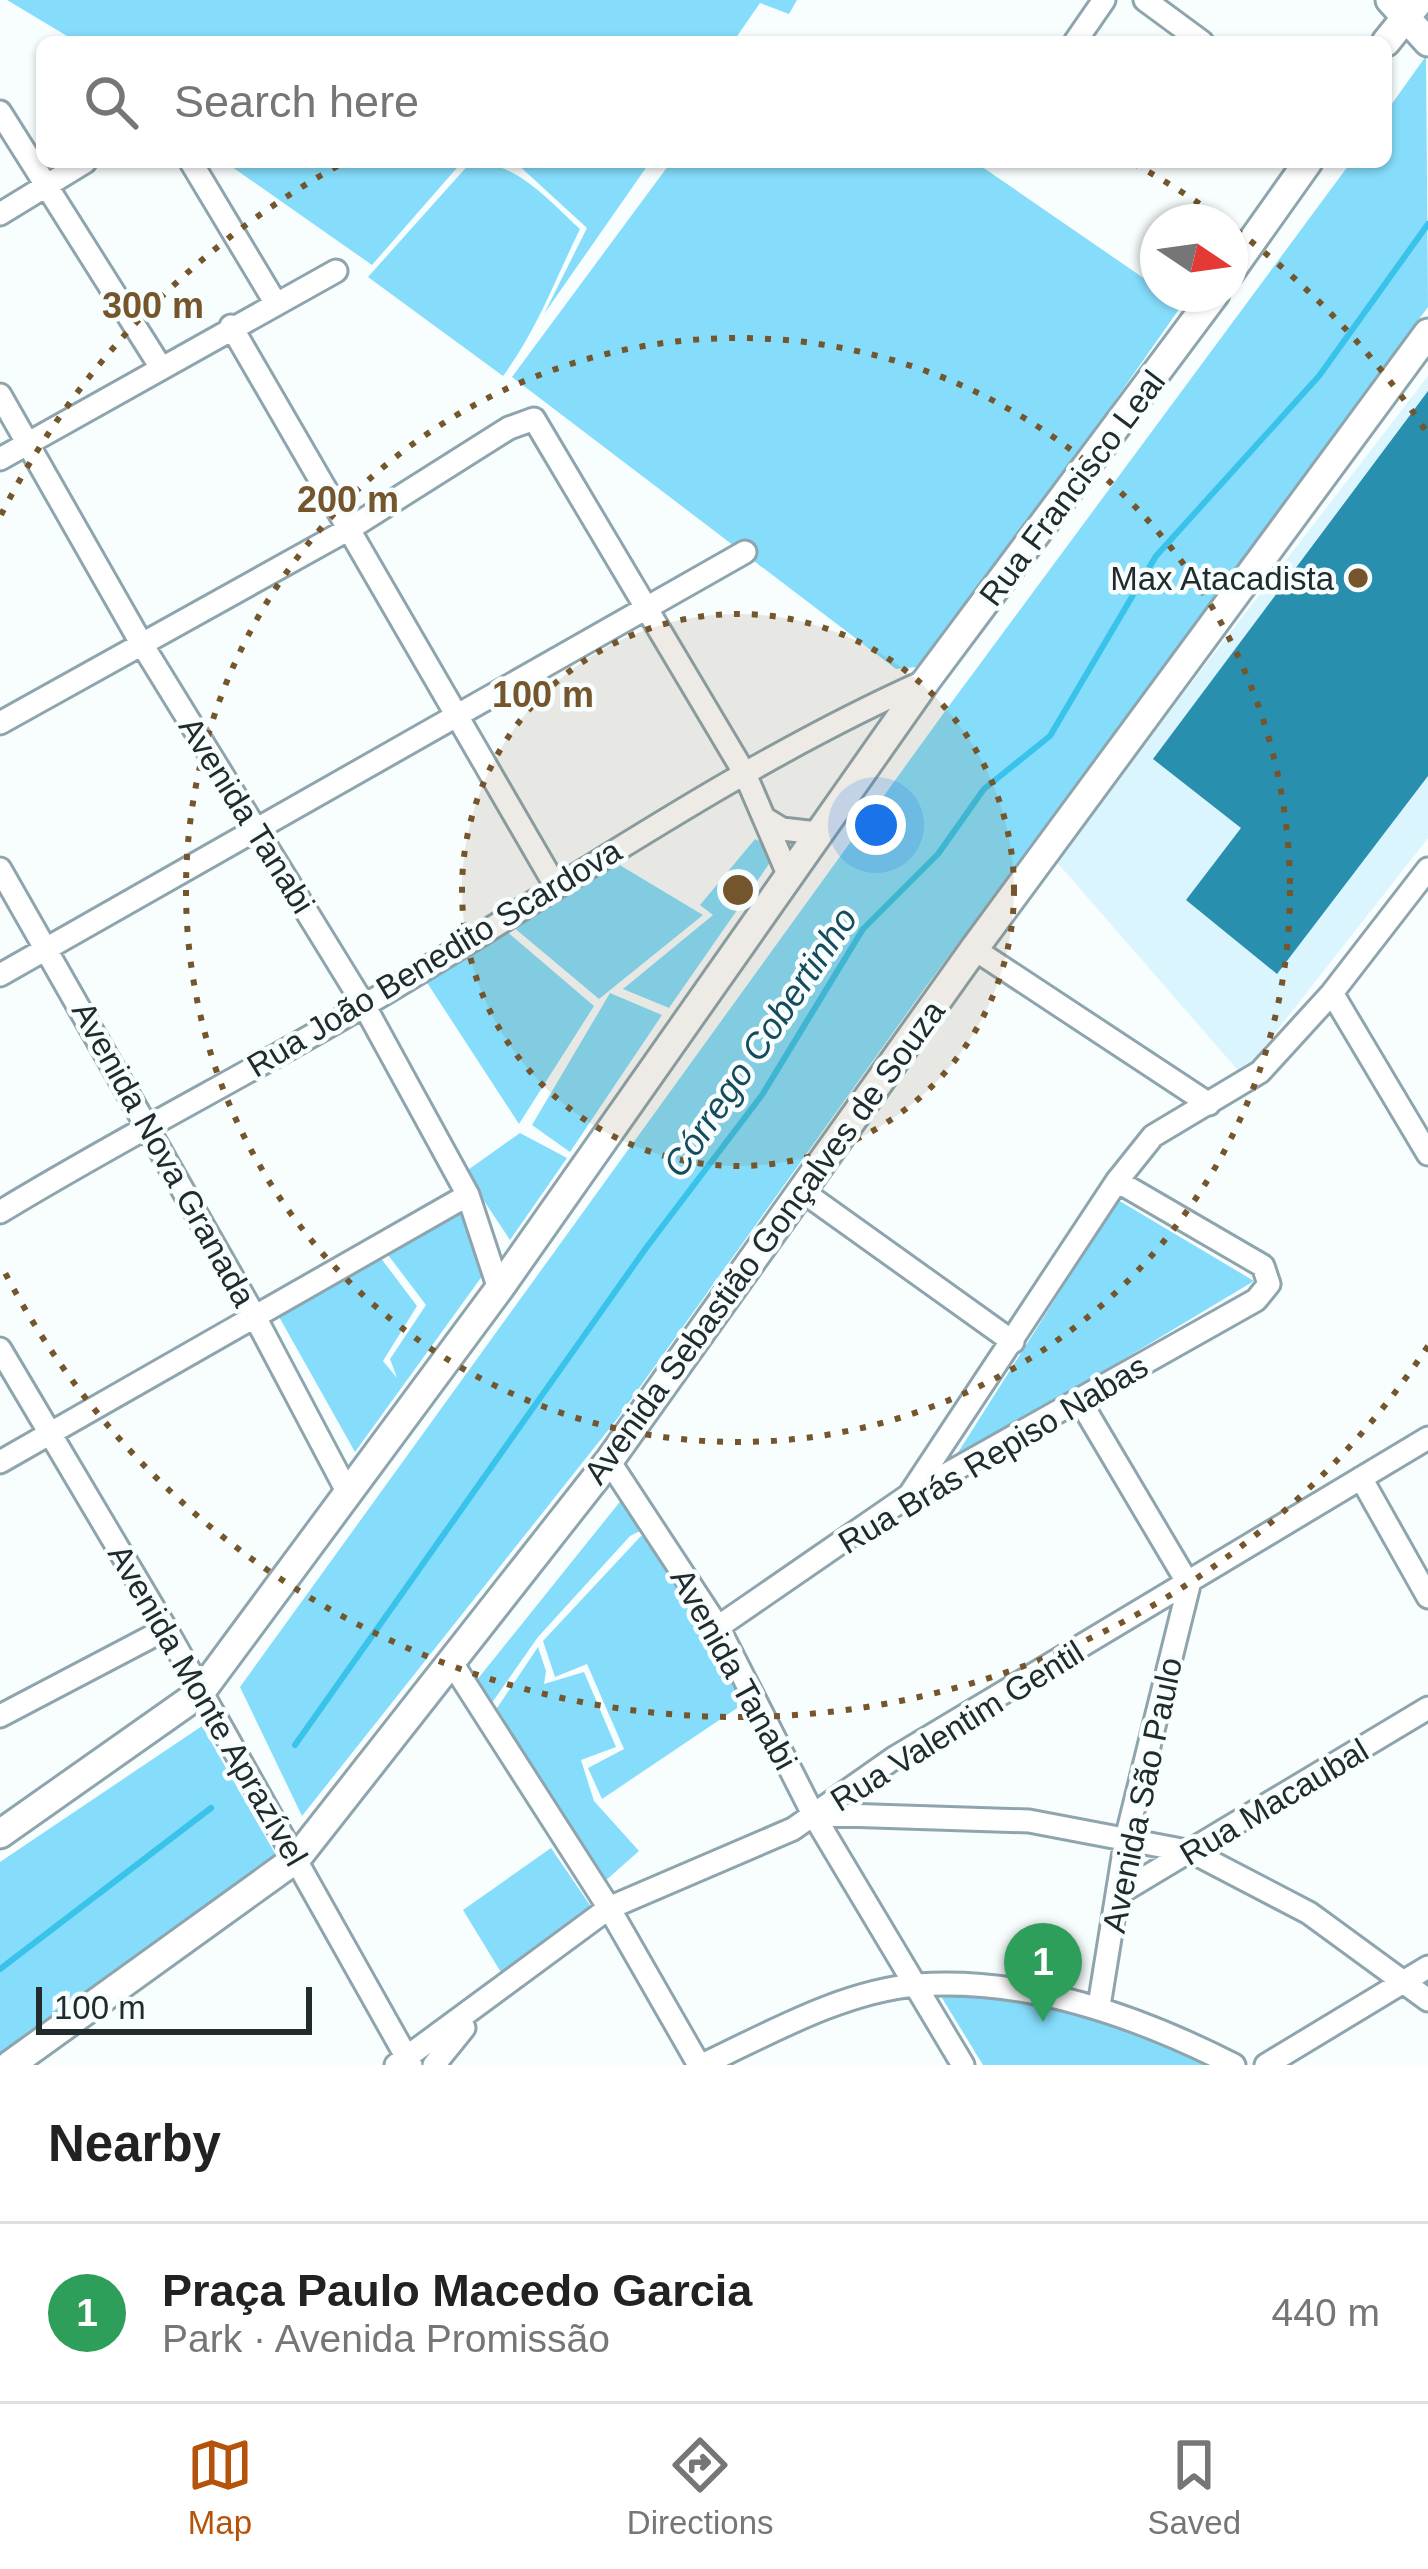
<!DOCTYPE html>
<meta charset="utf-8">
<style>
body{margin:0;font-family:Helvetica,sans-serif;background:#f6f6f6;color:#222}
.compass{position:absolute;left:1140px;top:204px;width:108px;height:108px;border-radius:50%;background:#fff;box-shadow:0 3px 9px #0004;rotate:103deg}
.scale{position:absolute;left:36px;bottom:30px;width:276px;box-sizing:border-box;padding-left:12px;border:6px solid #212b2e;border-top:0;font-size:33px;line-height:42px;white-space:nowrap;color:#212b2e;-webkit-text-stroke:9px #f8fdfe;paint-order:stroke}
.you{position:absolute;left:876px;top:825px;width:42px;height:42px;margin:-30px;border:9px solid #fff;border-radius:50%;background:#1a73e8;box-shadow:0 0 0 18px #1a73e833}
.badge{display:grid;place-items:center;width:78px;height:78px;border-radius:50%;background:#b45309;color:#fff;font-size:39px;font-weight:700}
.pin{position:absolute;translate:-50% -99px;filter:drop-shadow(0 3px 6px #0008)}
.pin::after{content:'';position:absolute;top:63px;width:42px;height:36px;background:inherit;clip-path:polygon(0 0,100% 0,50% 100%)}
.list{margin:0;padding:0;list-style:none}
h2{display:flex;justify-content:space-between;align-items:center;height:156px;margin:0;padding:0 48px;font-size:51px}
h2 small{font-size:39px;font-weight:400;color:#767676}
.list li{display:grid;grid-template-columns:78px 1fr auto;gap:36px;align-items:center;box-sizing:border-box;height:180px;padding:0 48px;border-top:3px solid #e0e0e0}
.list b{display:block;font-size:45px;white-space:nowrap}
.list p{margin:0;font-size:39px;white-space:nowrap;color:#767676}
.list em{font-size:39px;font-style:normal;color:#767676}
.icon{flex:none;width:66px;height:66px;fill:none;stroke:currentColor;stroke-width:2;stroke-linecap:round;stroke-linejoin:round}
.map{position:relative;flex:none;width:1428px;height:2065px;overflow:hidden}
.search{position:absolute;background:#fff;box-shadow:0 3px 9px #0004;left:36px;right:36px;top:36px;height:132px;display:flex;align-items:center;gap:30px;box-sizing:border-box;padding:0 42px;border-radius:18px;color:#767676;font-size:45px}
.sheet{height:336px;background:#fff}
nav{display:flex;justify-content:space-around;align-items:center;box-sizing:border-box;height:168px;border-top:3px solid #e0e0e0;background:#fff;font-size:33px;color:#767676}
nav a{display:grid;justify-items:center;gap:6px}
nav .on{color:#b45309}
.map>svg:first-child{display:block}
.built{fill:#dbf5ff}
.green{fill:#85ddfb}
.lines{fill:none;stroke-linecap:round;stroke-linejoin:round}
.stream{stroke:#39c3ea;stroke-width:6}
.building{fill:#2890ae}
.minor-casing{stroke:#8ea5ad;stroke-width:27}
.major-casing{stroke:#8ea5ad;stroke-width:33}
.minor{stroke:#fff;stroke-width:21}
.major{stroke:#fff;stroke-width:27}
.ring{fill:none;stroke:#75552b;stroke-width:6;stroke-dasharray:6 12}
.poi-dot{fill:#75552b;stroke:#f8fdfe;stroke-width:4.5}
.labels{text-anchor:middle;dominant-baseline:central;stroke-width:9;stroke-linejoin:round;paint-order:stroke}
.street-label{font-size:33px;fill:#212b2e;stroke:#f8fdfe}
.poi-label{font-size:33px;fill:#212b2e;stroke:#f8fdfe;text-anchor:end}
.water-label{font-size:36px;font-style:italic;fill:#144c5d;stroke:#f8fdfe}
.centre{fill:#75552b;stroke:#f8fdfe;stroke-width:6}
.ring-label{font-size:36px;text-anchor:middle;font-weight:bold;fill:#75552b;stroke:#f8fdfe;stroke-width:9;stroke-linejoin:round;paint-order:stroke}
</style>
<div class="map">
<svg width="1428" height="2065" viewBox="0 0 1428 2065">
<rect width="100%" height="100%" fill="#f8fdfe"/>
<path class="built" d="M 1428,376 L 1428,838 L 1242,1075 L 1055,860 Z"/>
<path class="green" d="M 7,0 L 797,0 L 789,14 L 760,3 L 733,42 L 77,42 Z
M 1426,56 L 1428,307 L 925,988 L 617,1419 L 302,1816 L 240,1687 L 943,714 L 1351,162 L 1386,162 L 1386,112 Z
M 225,162 L 462,162 L 372,265 Z
M 471,162 C 517,162 547,199 580,229 C 555,280 537,330 503,376 L 368,277 Z
M 515,162 L 650,162 L 544,314 L 587,228 Z
M 671,162 L 975,162 L 1158,288 L 1158,294 L 1182,305 L 929,666 L 896,669 L 512,377 Z
M 755,839 L 778,851 L 669,1008 L 623,989 L 713,915 L 700,905 Z
M 613,861 L 703,915 L 599,999 L 512,926 Z
M 504,929 L 594,1006 L 519,1124 L 424,978 Z
M 610,993 L 662,1015 L 570,1152 L 532,1125 Z
M 520,1133 L 567,1158 L 510,1240 L 465,1172 Z
M 1118,1200 L 1254,1281 L 952,1462 Z
M 467,1209 L 488,1268 L 355,1452 L 278,1315 L 380,1257 L 417,1306 L 383,1361 L 397,1378 L 390,1359 L 426,1305 L 385,1251 Z
M 627,1493 L 648,1527 L 630,1536 L 538,1637 L 489,1707 L 472,1686 Z
M 641,1536 L 650,1538 L 755,1696 L 602,1799 L 588,1768 L 624,1749 L 587,1664 L 555,1677 L 543,1641 Z
M 538,1647 L 546,1671 L 544,1684 L 584,1672 L 616,1747 L 581,1760 L 594,1801 L 639,1851 L 605,1881 L 495,1711 Z
M 202,1726 L 276,1855 L 0,2064 L 0,1862 Z
M 551,1848 L 592,1908 L 502,1974 L 463,1910 Z
M 939,1993 L 1099,2010 L 1222,2065 L 983,2065 Z"/>
<g class="lines">
<path class="stream" d="M 295,1745 L 646,1248 L 762,1095 L 863,929 L 938,854 L 984,789 L 1050,736 L 1156,556 L 1319,376 L 1428,224
M 0,1969 L 211,1808"/>
</g>
<path class="building" d="M 1428,391 L 1428,776 L 1277,974 L 1186,900 L 1241,828 L 1153,759 Z"/>
<g class="lines">
<g class="minor-casing">
<path id="minor" d="M 1145,0 L 1202,42
M 1075,42 L 1104,0
M 0,112 L 160,366
M 191,162 L 275,302
M 0,214 L 85,162
M 231,326 L 555,885
M 0,395 L 140,641 L 364,1005 L 468,1195 L 499,1289
M 0,459 L 336,271
M 0,723 L 349,529 L 509,428 L 534,419 L 745,774 L 788,874
M 764,818 L 782,829 L 817,833
M 0,869 L 255,1317 L 348,1493
M 974,949 L 1209,1104
M 0,975 L 745,552
M 1332,993 L 1428,1154
M 802,1191 L 1013,1342
M 0,1212 C 120,1139 244,1076 365,1005 C 551,896 728,769 925,681
M 0,1349 L 166,1629 L 411,2065
M 1080,1401 L 1189,1585 L 1126,1839 L 1099,2006
M 609,1461 L 718,1627 L 813,1814 L 963,2065
M 0,1462 L 468,1195
M 1361,1478 L 1428,1597
M 910,1494 L 1117,1181 L 1153,1136 L 1260,1072 L 1332,993 L 1428,869
M 718,1627 L 908,1496 L 1256,1300 L 1269,1284 L 1263,1266 L 1117,1181
M 452,1663 L 609,1908 L 699,2065
M 0,1716 L 166,1629
M 813,1814 L 1029,1821 L 1192,1852 L 1309,1913 L 1428,2000
M 1118,1894 L 1428,1708
M 396,2065 L 609,1908 L 793,1829 L 894,1758 L 1428,1438
M 434,2065 L 464,2028
M 702,2065 C 768,2034 843,1991 917,1985 C 1028,1977 1137,2016 1234,2065
M 1266,2065 L 1428,1967"/>
</g>
<g class="major-casing">
<path id="major" d="M 1390,0 L 1428,42
M 1386,42 L 1420,0
M 1230,272 L 1308,162
M 0,1834 L 200,1693 L 499,1289 L 926,681 L 1215,294
M 10,2065 L 297,1858 L 609,1461 L 974,949 L 1428,333"/>
</g>
<use href="#minor" class="minor"/>
<use href="#major" class="major"/>
</g>
<circle cx="738" cy="890" r="276" fill="#75552b" fill-opacity=".12"/>
<g class="ring">
<circle cx="738" cy="890" r="276"/>
<circle cx="738" cy="890" r="552"/>
<path d="M1428 1346A827 827 0 0 1 1 1265M1 515A827 827 0 0 1 343 163M1133 163A827 827 0 0 1 1224 221M1236 230A827 827 0 0 1 1428 434"/>
</g>
<circle class="poi-dot" cx="1358" cy="578" r="12"/>
<g class="labels">
<g class="street-label">
<text transform="translate(1072 488) rotate(-53)">Rua Francisco Leal</text>
<text transform="translate(247 815) rotate(58)">Avenida Tanabi</text>
<text transform="translate(434 958) rotate(-31)">Rua João Benedito Scardova</text>
<text transform="translate(164 1154) rotate(61)">Avenida Nova Granada</text>
<text transform="translate(764 1242) rotate(-54)">Avenida Sebastião Gonçalves de Souza</text>
<text transform="translate(993 1454) rotate(-31)">Rua Brás Repiso Nabas</text>
<text transform="translate(734 1669) rotate(61)">Avenida Tanabi</text>
<text transform="translate(208 1705) rotate(60)">Avenida Monte Aprazível</text>
<text transform="translate(957 1726) rotate(-32)">Rua Valentim Gentil</text>
<text transform="translate(1142 1795) rotate(-78)">Avenida São Paulo</text>
<text transform="translate(1274 1802) rotate(-31)">Rua Macaubal</text>
</g>
<g class="poi-label">
<text x="1334" y="578">Max Atacadista</text>
</g>
<g class="water-label">
<text transform="translate(760 1042) rotate(-56)">Córrego Cobertinho</text>
</g>
</g>
<circle cx="738" cy="890" r="18" class="centre"/>
<g class="ring-label">
<text x="153" y="318">300 m</text>
<text x="348" y="512">200 m</text>
<text x="543" y="707">100 m</text>
</g>
</svg>
<svg class="compass" viewBox="-18 -18 36 36"><path d="M0-13l5 13h-10z" fill="#e53935"/><path d="M0 13l5-13h-10z" fill="#767676"/></svg>
<div class="scale">100 m</div>
<div class="you"></div>
<div class="pin badge" style="left:1043px;top:2022px;background:#2e9e5b">1</div>
<div class="search"><svg class="icon" aria-label="search" viewBox="0 0 24 24"><circle cx="10" cy="10" r="6"/><path d="M15 15l6 6"/></svg>Search here</div>
</div>
<section class="sheet">
<h2>Nearby<small></small></h2>
<ul class="list">
<li><span class="badge" style="background:#2e9e5b">1</span><div><b>Praça Paulo Macedo Garcia</b><p>Park · Avenida Promissão</p></div><em>440 m</em></li>
</ul>
</section>
<nav>
<a class="on"><svg class="icon" aria-label="map" viewBox="0 0 24 24"><path d="M3 6l6-2 6 2 6-2v14l-6 2-6-2-6 2zM9 4v14M15 6v14"/></svg>Map</a>
<a><svg class="icon" aria-label="directions" viewBox="0 0 24 24"><path d="M12 3l9 9-9 9-9-9zM9 14v-3h6M13 9l2 2-2 2"/></svg>Directions</a>
<a><svg class="icon" aria-label="saved" viewBox="0 0 24 24"><path d="M7 4h10v16l-5-4-5 4z"/></svg>Saved</a>
</nav>
